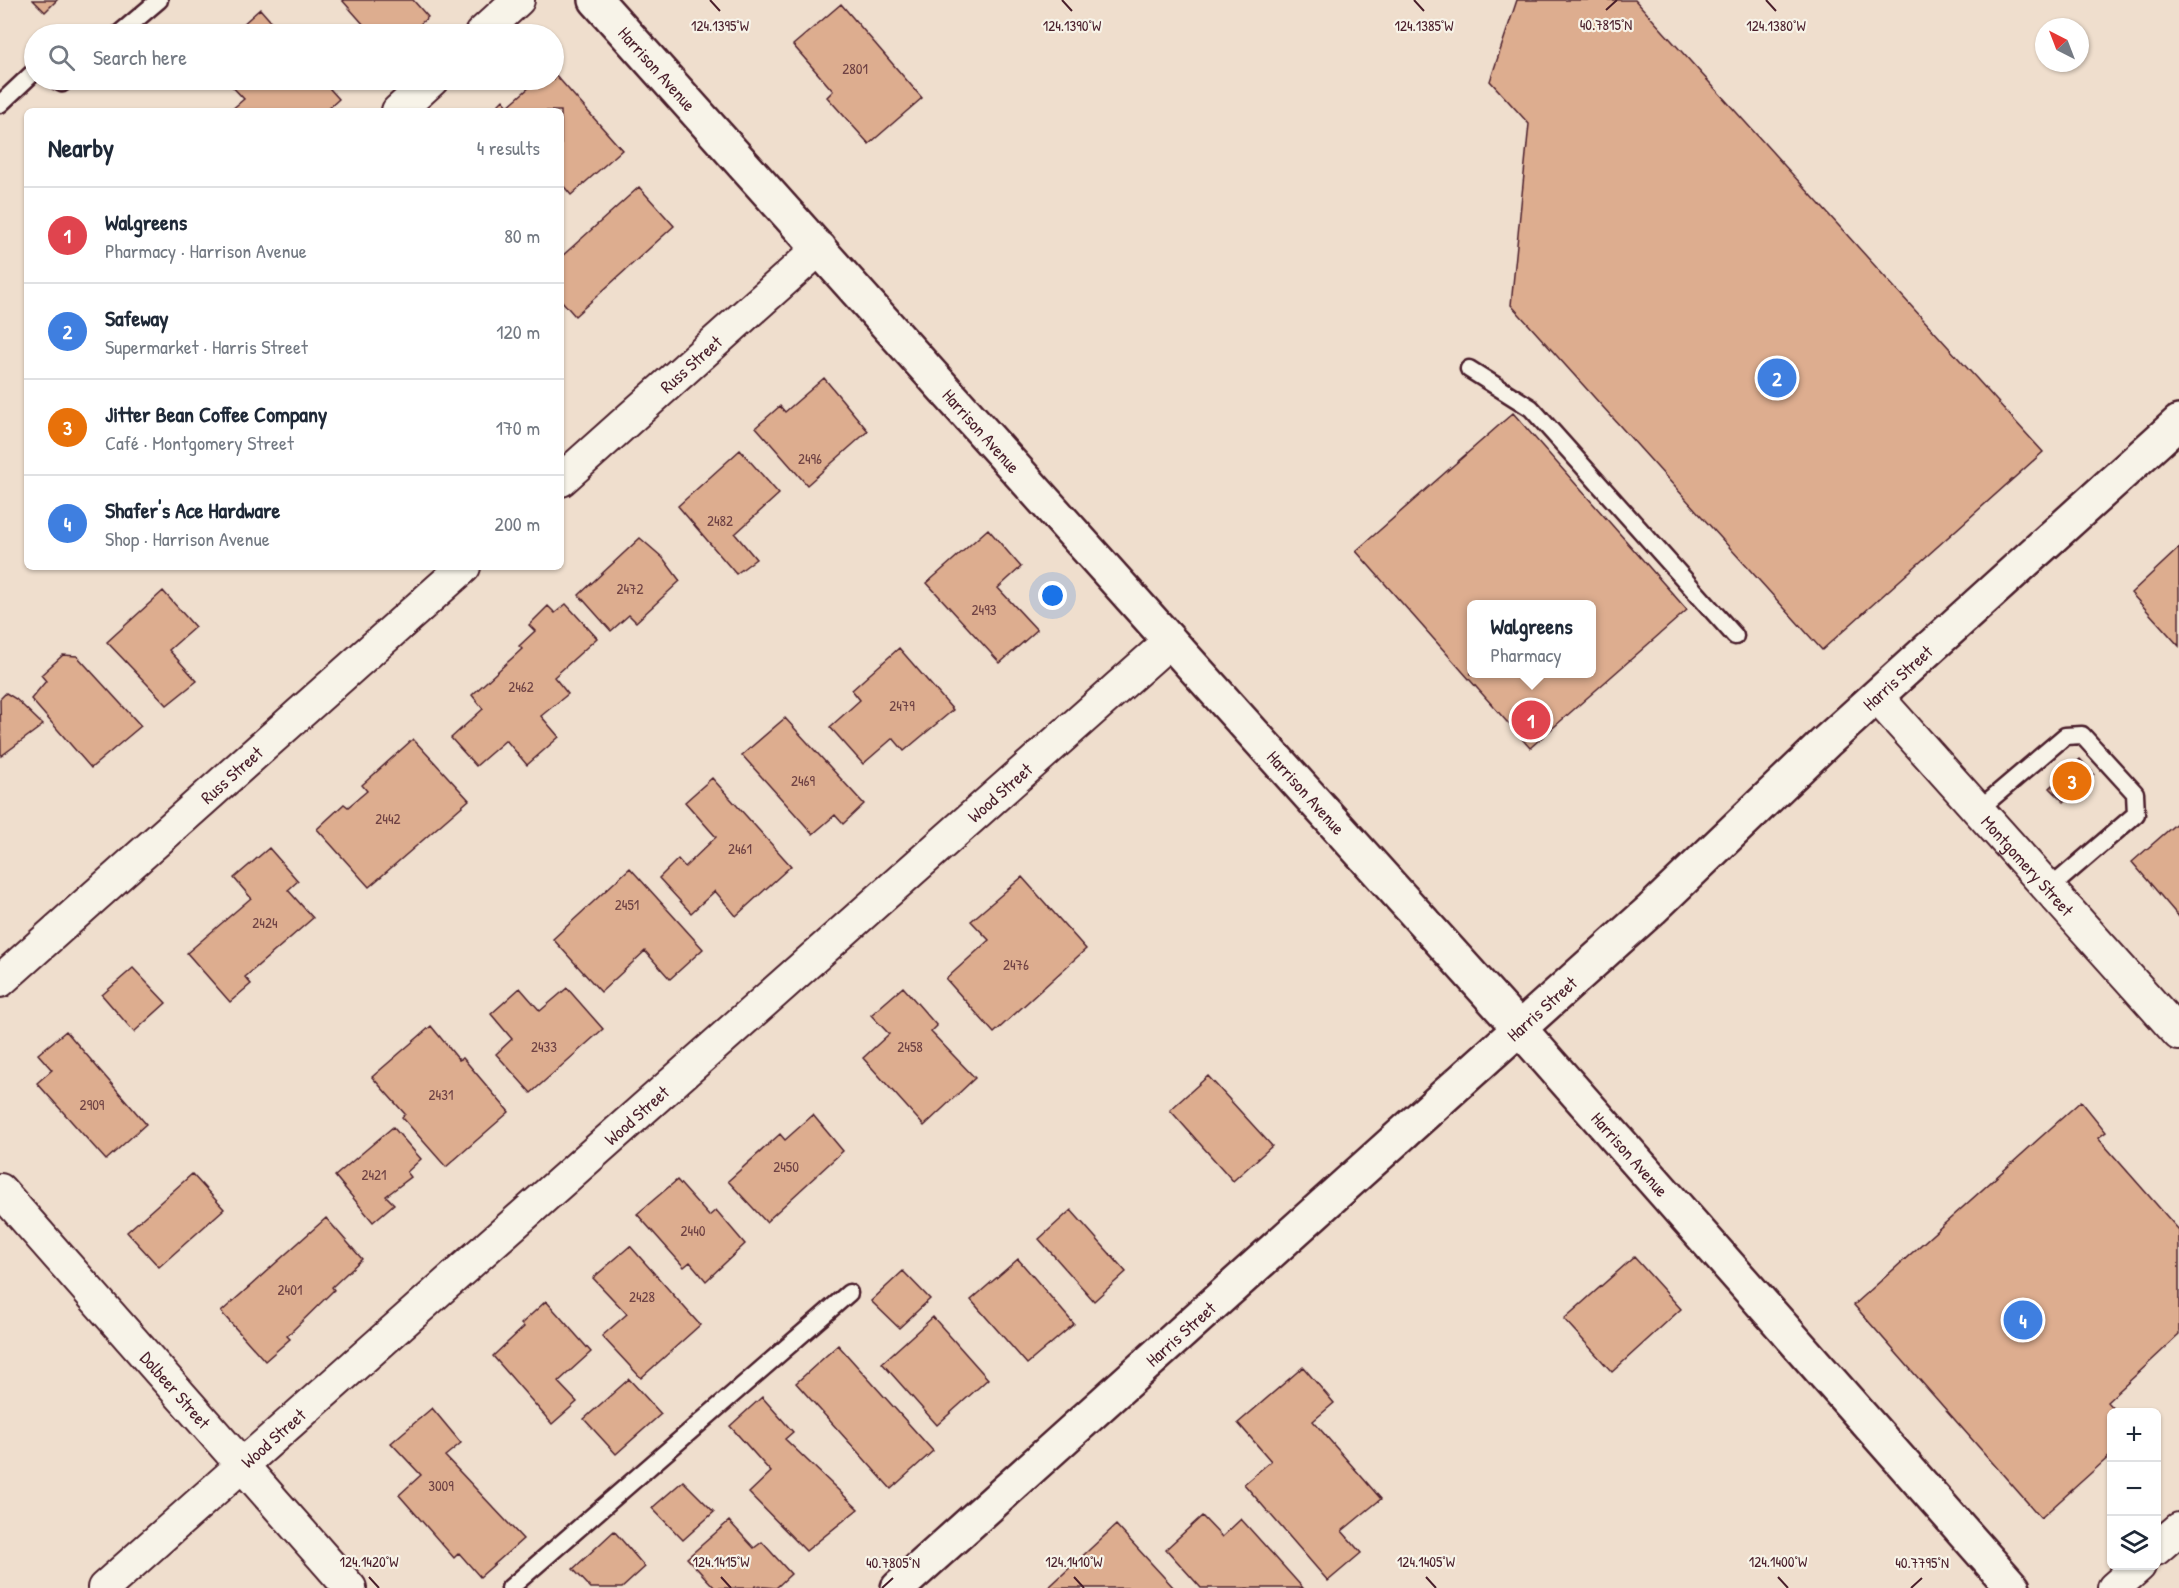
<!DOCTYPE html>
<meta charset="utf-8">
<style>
body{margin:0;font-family:"Patrick Hand",sans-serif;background:#f6f6f7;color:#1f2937}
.controls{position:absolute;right:18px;bottom:18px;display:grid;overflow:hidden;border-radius:9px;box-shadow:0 2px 4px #0004}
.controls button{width:54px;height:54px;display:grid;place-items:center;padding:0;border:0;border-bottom:2px solid #e0e1e3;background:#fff;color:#1f2937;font:30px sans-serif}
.compass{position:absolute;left:2035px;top:18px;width:54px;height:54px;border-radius:50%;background:#fff;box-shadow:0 2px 4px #0004;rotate:318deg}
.you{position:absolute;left:1053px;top:596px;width:21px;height:21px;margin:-15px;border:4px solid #fff;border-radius:50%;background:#1a73e8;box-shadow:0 0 0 9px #1a73e833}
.badge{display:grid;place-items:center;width:39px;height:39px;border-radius:50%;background:#b45309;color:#fff;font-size:20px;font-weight:700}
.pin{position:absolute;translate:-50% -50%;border:3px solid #fff;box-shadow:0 2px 6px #0006}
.popup{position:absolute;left:1467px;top:600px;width:129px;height:78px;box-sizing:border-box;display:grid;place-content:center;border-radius:9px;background:#fff;filter:drop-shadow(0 2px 4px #0005);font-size:20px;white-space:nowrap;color:#747a83}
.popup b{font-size:22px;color:#1f2937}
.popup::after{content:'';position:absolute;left:50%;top:100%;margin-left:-12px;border:12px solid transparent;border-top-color:#fff}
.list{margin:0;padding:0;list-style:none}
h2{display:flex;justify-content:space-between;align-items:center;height:78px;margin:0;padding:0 24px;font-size:26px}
h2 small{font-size:20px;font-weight:400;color:#747a83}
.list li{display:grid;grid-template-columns:39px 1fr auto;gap:18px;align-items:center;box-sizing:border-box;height:96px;padding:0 24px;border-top:2px solid #e0e1e3}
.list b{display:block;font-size:22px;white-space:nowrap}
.list p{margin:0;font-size:20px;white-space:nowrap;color:#747a83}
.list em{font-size:20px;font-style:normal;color:#747a83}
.icon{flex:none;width:33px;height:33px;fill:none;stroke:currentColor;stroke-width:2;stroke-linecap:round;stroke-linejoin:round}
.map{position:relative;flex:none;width:2179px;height:1588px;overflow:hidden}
.search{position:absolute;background:#fff;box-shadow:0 2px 4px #0004;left:24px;top:24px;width:540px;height:66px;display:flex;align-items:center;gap:15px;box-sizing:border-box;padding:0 21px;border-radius:33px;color:#747a83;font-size:22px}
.panel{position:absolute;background:#fff;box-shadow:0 2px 4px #0004;left:24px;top:108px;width:540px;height:462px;border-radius:9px}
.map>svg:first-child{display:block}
.building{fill:#ddad8f;stroke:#4a1f2b;stroke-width:1.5;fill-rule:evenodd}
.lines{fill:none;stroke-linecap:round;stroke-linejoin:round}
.service-casing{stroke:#4a1f2b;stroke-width:21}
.minor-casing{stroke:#4a1f2b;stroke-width:36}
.tertiary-casing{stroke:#4a1f2b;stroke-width:38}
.secondary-casing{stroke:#4a1f2b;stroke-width:38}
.service{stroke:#f7f3e8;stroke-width:16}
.minor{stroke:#f7f3e8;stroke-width:32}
.tertiary{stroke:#f7f3e8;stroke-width:33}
.secondary{stroke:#f7f3e8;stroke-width:33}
.ticks{fill:none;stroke:#4a1f2b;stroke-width:2}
.labels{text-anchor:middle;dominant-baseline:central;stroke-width:4.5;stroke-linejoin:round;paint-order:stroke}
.number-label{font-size:15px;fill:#6f4244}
.street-label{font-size:18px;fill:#4a1f2b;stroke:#f7f3e8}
.ticks-label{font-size:15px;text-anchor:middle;fill:#4a1f2b;stroke:#f7f3e8;stroke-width:4.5;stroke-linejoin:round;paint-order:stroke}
</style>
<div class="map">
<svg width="2179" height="1588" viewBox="0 0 2179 1588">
<rect width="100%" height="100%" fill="#efdecd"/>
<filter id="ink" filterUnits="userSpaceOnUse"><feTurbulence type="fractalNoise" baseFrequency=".0167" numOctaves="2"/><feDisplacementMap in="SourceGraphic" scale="12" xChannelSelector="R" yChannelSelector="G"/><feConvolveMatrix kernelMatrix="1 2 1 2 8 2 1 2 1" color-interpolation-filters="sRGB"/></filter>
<g filter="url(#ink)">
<path class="building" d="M 33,0 L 57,0 L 45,12 Z
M 342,0 L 413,0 L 428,17 L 409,34 L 372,34 Z
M 1517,0 L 1635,0 L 2043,452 L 1822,650 L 1511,305 L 1529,124 L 1490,81 Z
M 841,4 L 922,98 L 869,144 L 827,97 L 833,91 L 793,45 Z
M 260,9 L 282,34 L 232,34 Z
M 554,73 L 622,150 L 571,195 L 561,183 L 561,111 L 492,111 L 503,100 L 508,106 L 538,80 L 554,80 Z
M 226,80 L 322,80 L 339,99 L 326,111 L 230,111 L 244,99 Z
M 639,187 L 674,226 L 575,316 L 561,300 L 561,257 Z
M 824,378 L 868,431 L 807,485 L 756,427 L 780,406 L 785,412 Z
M 1513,413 L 1687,610 L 1530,748 L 1356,551 ZM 1471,604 L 1591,604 L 1591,674 L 1471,674 Z
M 740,450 L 779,494 L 735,534 L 756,559 L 736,574 L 678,506 Z
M 988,529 L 1021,567 L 998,588 L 1037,630 L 1000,663 L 927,583 Z
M 640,538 L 663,558 L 680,581 L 636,622 L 629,615 L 611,631 L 579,595 Z
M 2179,548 L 2179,646 L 2131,593 Z
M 163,591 L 195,627 L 169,650 L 197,681 L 167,705 L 107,642 Z
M 566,604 L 597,638 L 554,677 L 568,694 L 541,716 L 559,737 L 527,765 L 506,740 L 476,766 L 451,738 L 483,709 L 472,695 L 522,649 L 519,646 L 535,631 L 529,625 L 548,606 L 555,613 Z
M 899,648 L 953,710 L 904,751 L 893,738 L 863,764 L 830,727 L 860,700 L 852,690 Z
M 63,655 L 77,656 L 141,726 L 91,768 L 31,699 L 46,681 L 41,675 Z
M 6,693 L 16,699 L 43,725 L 1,756 L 0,699 Z
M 785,718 L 864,804 L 843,824 L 835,815 L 813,834 L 742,755 Z
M 413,739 L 469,800 L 369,887 L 317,829 L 344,804 L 348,807 L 367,791 L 362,785 Z
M 2080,759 L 2094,774 L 2064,802 L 2050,788 Z
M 712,778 L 791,866 L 736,916 L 715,891 L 691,913 L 659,878 L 678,859 L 685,867 L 716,837 L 685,802 Z
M 2179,821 L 2179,917 L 2132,862 Z
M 269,848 L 298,881 L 288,890 L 313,918 L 245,977 L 251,984 L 230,1002 L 187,953 L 251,898 L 234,878 Z
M 630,868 L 703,949 L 670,979 L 645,951 L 601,992 L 553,939 Z
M 1022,877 L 1086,949 L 994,1033 L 946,979 L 989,940 L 971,921 Z
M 133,968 L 166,1003 L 134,1032 L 102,995 Z
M 903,987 L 937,1026 L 931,1032 L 975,1078 L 924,1126 L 863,1058 L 889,1034 L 871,1015 Z
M 520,988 L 540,1011 L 567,988 L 603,1029 L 531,1093 L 496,1054 L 512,1039 L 491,1014 Z
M 431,1026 L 459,1060 L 463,1058 L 509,1112 L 446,1167 L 402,1117 L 405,1114 L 372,1077 Z
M 66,1031 L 146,1124 L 106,1160 L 37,1083 L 52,1070 L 38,1054 Z
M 1208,1076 L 1272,1146 L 1233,1181 L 1170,1110 Z
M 2081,1101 L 2106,1132 L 2098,1138 L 2179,1230 L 2179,1335 L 2107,1402 L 2116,1412 L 2112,1412 L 2112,1454 L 2041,1518 L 1854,1305 Z
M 813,1115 L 843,1151 L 766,1222 L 728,1181 L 780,1134 L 785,1140 Z
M 393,1127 L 421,1159 L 407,1172 L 411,1177 L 386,1196 L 394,1204 L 373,1222 L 335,1176 Z
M 192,1174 L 224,1209 L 159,1267 L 127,1232 Z
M 677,1180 L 709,1216 L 716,1210 L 745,1244 L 706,1281 L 690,1262 L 684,1267 L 637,1214 Z
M 1071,1210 L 1126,1272 L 1094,1301 L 1039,1239 Z
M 326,1218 L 362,1259 L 332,1287 L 334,1290 L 287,1336 L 290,1339 L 265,1361 L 221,1312 Z
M 630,1246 L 700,1325 L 641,1378 L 602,1336 L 627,1314 L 593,1278 Z
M 1634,1257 L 1681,1309 L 1612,1372 L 1564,1319 Z
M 1018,1259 L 1074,1324 L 1027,1364 L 971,1300 Z
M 903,1271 L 930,1299 L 899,1328 L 871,1301 Z
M 546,1301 L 591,1352 L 558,1382 L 577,1402 L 552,1424 L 493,1356 L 524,1327 L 521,1324 Z
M 933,1317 L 988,1379 L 937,1425 L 882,1363 Z
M 838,1345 L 933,1451 L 891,1489 L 796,1383 Z
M 1303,1367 L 1334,1403 L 1313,1421 L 1381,1499 L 1342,1531 L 1361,1553 L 1328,1581 L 1244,1484 L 1271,1461 L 1238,1423 Z
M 629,1379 L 661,1414 L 616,1454 L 584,1419 Z
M 762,1397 L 793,1432 L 785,1439 L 858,1509 L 806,1551 L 749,1493 L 771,1472 L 730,1426 Z
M 432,1408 L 461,1443 L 445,1456 L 523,1539 L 480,1577 L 459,1553 L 454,1558 L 399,1495 L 421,1475 L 391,1443 Z
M 683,1481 L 714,1512 L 683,1540 L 652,1508 Z
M 1202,1516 L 1222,1537 L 1241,1519 L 1303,1588 L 1201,1588 L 1166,1549 Z
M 729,1521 L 754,1548 L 762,1542 L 791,1574 L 776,1588 L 755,1586 L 754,1588 L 715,1588 L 687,1558 Z
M 1116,1525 L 1174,1588 L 1048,1588 Z
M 614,1531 L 645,1567 L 622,1588 L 591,1588 L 573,1569 Z"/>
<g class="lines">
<g class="service-casing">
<path id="service" d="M 119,34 L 159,0
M 56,80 L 62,83 L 66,80
M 0,104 L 34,72
M 1469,369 L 1531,408 L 1735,636
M 1978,810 L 2065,736 L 2082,735 L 2135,793 L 2136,814 L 2049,889
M 510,1588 L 849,1293"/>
</g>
<g class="minor-casing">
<g id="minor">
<path d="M 481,34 L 518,0"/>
<path d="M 398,111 L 432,80"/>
<path id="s1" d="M 561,480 L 820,248"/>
<path id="s2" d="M 1877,697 L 2179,1034"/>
<path id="s3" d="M 0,981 L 464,567"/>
<path id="s4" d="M 0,1190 L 350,1588"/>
<path d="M 2156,1549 L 2179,1529"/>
<path id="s5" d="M 104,1588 L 1170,641"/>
<path d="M 2114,1588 L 2139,1566"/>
</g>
</g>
<g class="tertiary-casing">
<g id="tertiary">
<path id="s6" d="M 1519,1028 L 2013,1588"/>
</g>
</g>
<g class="secondary-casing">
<g id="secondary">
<path id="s7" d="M 596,0 L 1170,641 L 1519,1028"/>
<path id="s8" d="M 898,1588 L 1652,909 L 1826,742 L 2179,422"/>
</g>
</g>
<use href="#service" class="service"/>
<use href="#minor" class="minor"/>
<use href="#tertiary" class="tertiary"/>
<use href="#secondary" class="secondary"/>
</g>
</g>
<path class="ticks" d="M 710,0 L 720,11M 1062,0 L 1072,11M 1414,0 L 1424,11M 1766,0 L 1776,11M 1606,10 L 1617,0M 369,1577 L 379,1588M 721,1577 L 731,1588M 1074,1577 L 1084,1588M 1426,1577 L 1436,1588M 1778,1577 L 1788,1588M 882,1588 L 893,1578M 1911,1588 L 1922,1578"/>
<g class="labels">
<g class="number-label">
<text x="855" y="68">2801</text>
<text x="810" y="458">2496</text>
<text x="720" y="520">2482</text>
<text x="630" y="588">2472</text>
<text x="984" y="609">2493</text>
<text x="521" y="686">2462</text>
<text x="902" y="705">2479</text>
<text x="803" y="780">2469</text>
<text x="388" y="818">2442</text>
<text x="740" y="848">2461</text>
<text x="627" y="904">2451</text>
<text x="265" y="922">2424</text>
<text x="1016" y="964">2476</text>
<text x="544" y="1046">2433</text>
<text x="910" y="1046">2458</text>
<text x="441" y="1094">2431</text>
<text x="92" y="1104">2909</text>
<text x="786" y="1166">2450</text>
<text x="374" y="1174">2421</text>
<text x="693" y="1230">2440</text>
<text x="290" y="1289">2401</text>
<text x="642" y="1296">2428</text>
<text x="441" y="1485">3009</text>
</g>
<g class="street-label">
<text stroke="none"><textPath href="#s7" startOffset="92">Harrison Avenue</textPath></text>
<text stroke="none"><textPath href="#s1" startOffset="174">Russ Street</textPath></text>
<text stroke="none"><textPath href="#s7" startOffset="578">Harrison Avenue</textPath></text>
<text stroke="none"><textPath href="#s8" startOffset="1352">Harris Street</textPath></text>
<text stroke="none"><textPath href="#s3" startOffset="310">Russ Street</textPath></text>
<text stroke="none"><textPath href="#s5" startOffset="1198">Wood Street</textPath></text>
<text stroke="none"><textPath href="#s7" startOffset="1064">Harrison Avenue</textPath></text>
<text stroke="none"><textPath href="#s2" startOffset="226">Montgomery Street</textPath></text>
<text stroke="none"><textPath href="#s8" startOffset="866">Harris Street</textPath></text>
<text stroke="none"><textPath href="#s5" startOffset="712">Wood Street</textPath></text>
<text stroke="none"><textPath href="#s6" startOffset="168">Harrison Avenue</textPath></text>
<text stroke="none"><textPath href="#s8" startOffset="380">Harris Street</textPath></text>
<text stroke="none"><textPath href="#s4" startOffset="266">Dolbeer Street</textPath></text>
<text stroke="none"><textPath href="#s5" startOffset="226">Wood Street</textPath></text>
</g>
</g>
<g class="ticks-label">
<text x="1606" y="30">40.7815°N</text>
<text x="720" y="31">124.1395°W</text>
<text x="1424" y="31">124.1385°W</text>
<text x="1776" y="31">124.1380°W</text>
<text x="1072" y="31">124.1390°W</text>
<text x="369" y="1567">124.1420°W</text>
<text x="721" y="1567">124.1415°W</text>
<text x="1074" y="1567">124.1410°W</text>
<text x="1426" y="1567">124.1405°W</text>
<text x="1778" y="1567">124.1400°W</text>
<text x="893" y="1568">40.7805°N</text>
<text x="1922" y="1568">40.7795°N</text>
</g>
</svg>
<div class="controls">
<button>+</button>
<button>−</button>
<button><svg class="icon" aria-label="layers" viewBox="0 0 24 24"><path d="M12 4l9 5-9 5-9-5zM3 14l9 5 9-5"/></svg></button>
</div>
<svg class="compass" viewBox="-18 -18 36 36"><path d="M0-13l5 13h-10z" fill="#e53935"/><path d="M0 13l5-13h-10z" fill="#747a83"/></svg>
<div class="you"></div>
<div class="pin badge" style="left:1531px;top:720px;background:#e0444e">1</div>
<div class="popup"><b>Walgreens</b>Pharmacy</div>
<div class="pin badge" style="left:1777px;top:378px;background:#3f7fe0">2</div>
<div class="pin badge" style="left:2072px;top:781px;background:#e8710a">3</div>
<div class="pin badge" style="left:2023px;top:1320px;background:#3f7fe0">4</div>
<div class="search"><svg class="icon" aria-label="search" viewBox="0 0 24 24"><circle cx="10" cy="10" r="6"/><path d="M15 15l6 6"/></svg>Search here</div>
<section class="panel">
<h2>Nearby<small>4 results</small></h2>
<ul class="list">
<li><span class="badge" style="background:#e0444e">1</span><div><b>Walgreens</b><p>Pharmacy · Harrison Avenue</p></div><em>80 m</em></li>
<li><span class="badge" style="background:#3f7fe0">2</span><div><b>Safeway</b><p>Supermarket · Harris Street</p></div><em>120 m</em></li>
<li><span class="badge" style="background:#e8710a">3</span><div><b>Jitter Bean Coffee Company</b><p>Café · Montgomery Street</p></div><em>170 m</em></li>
<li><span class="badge" style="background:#3f7fe0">4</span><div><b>Shafer's Ace Hardware</b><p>Shop · Harrison Avenue</p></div><em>200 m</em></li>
</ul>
</section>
</div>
